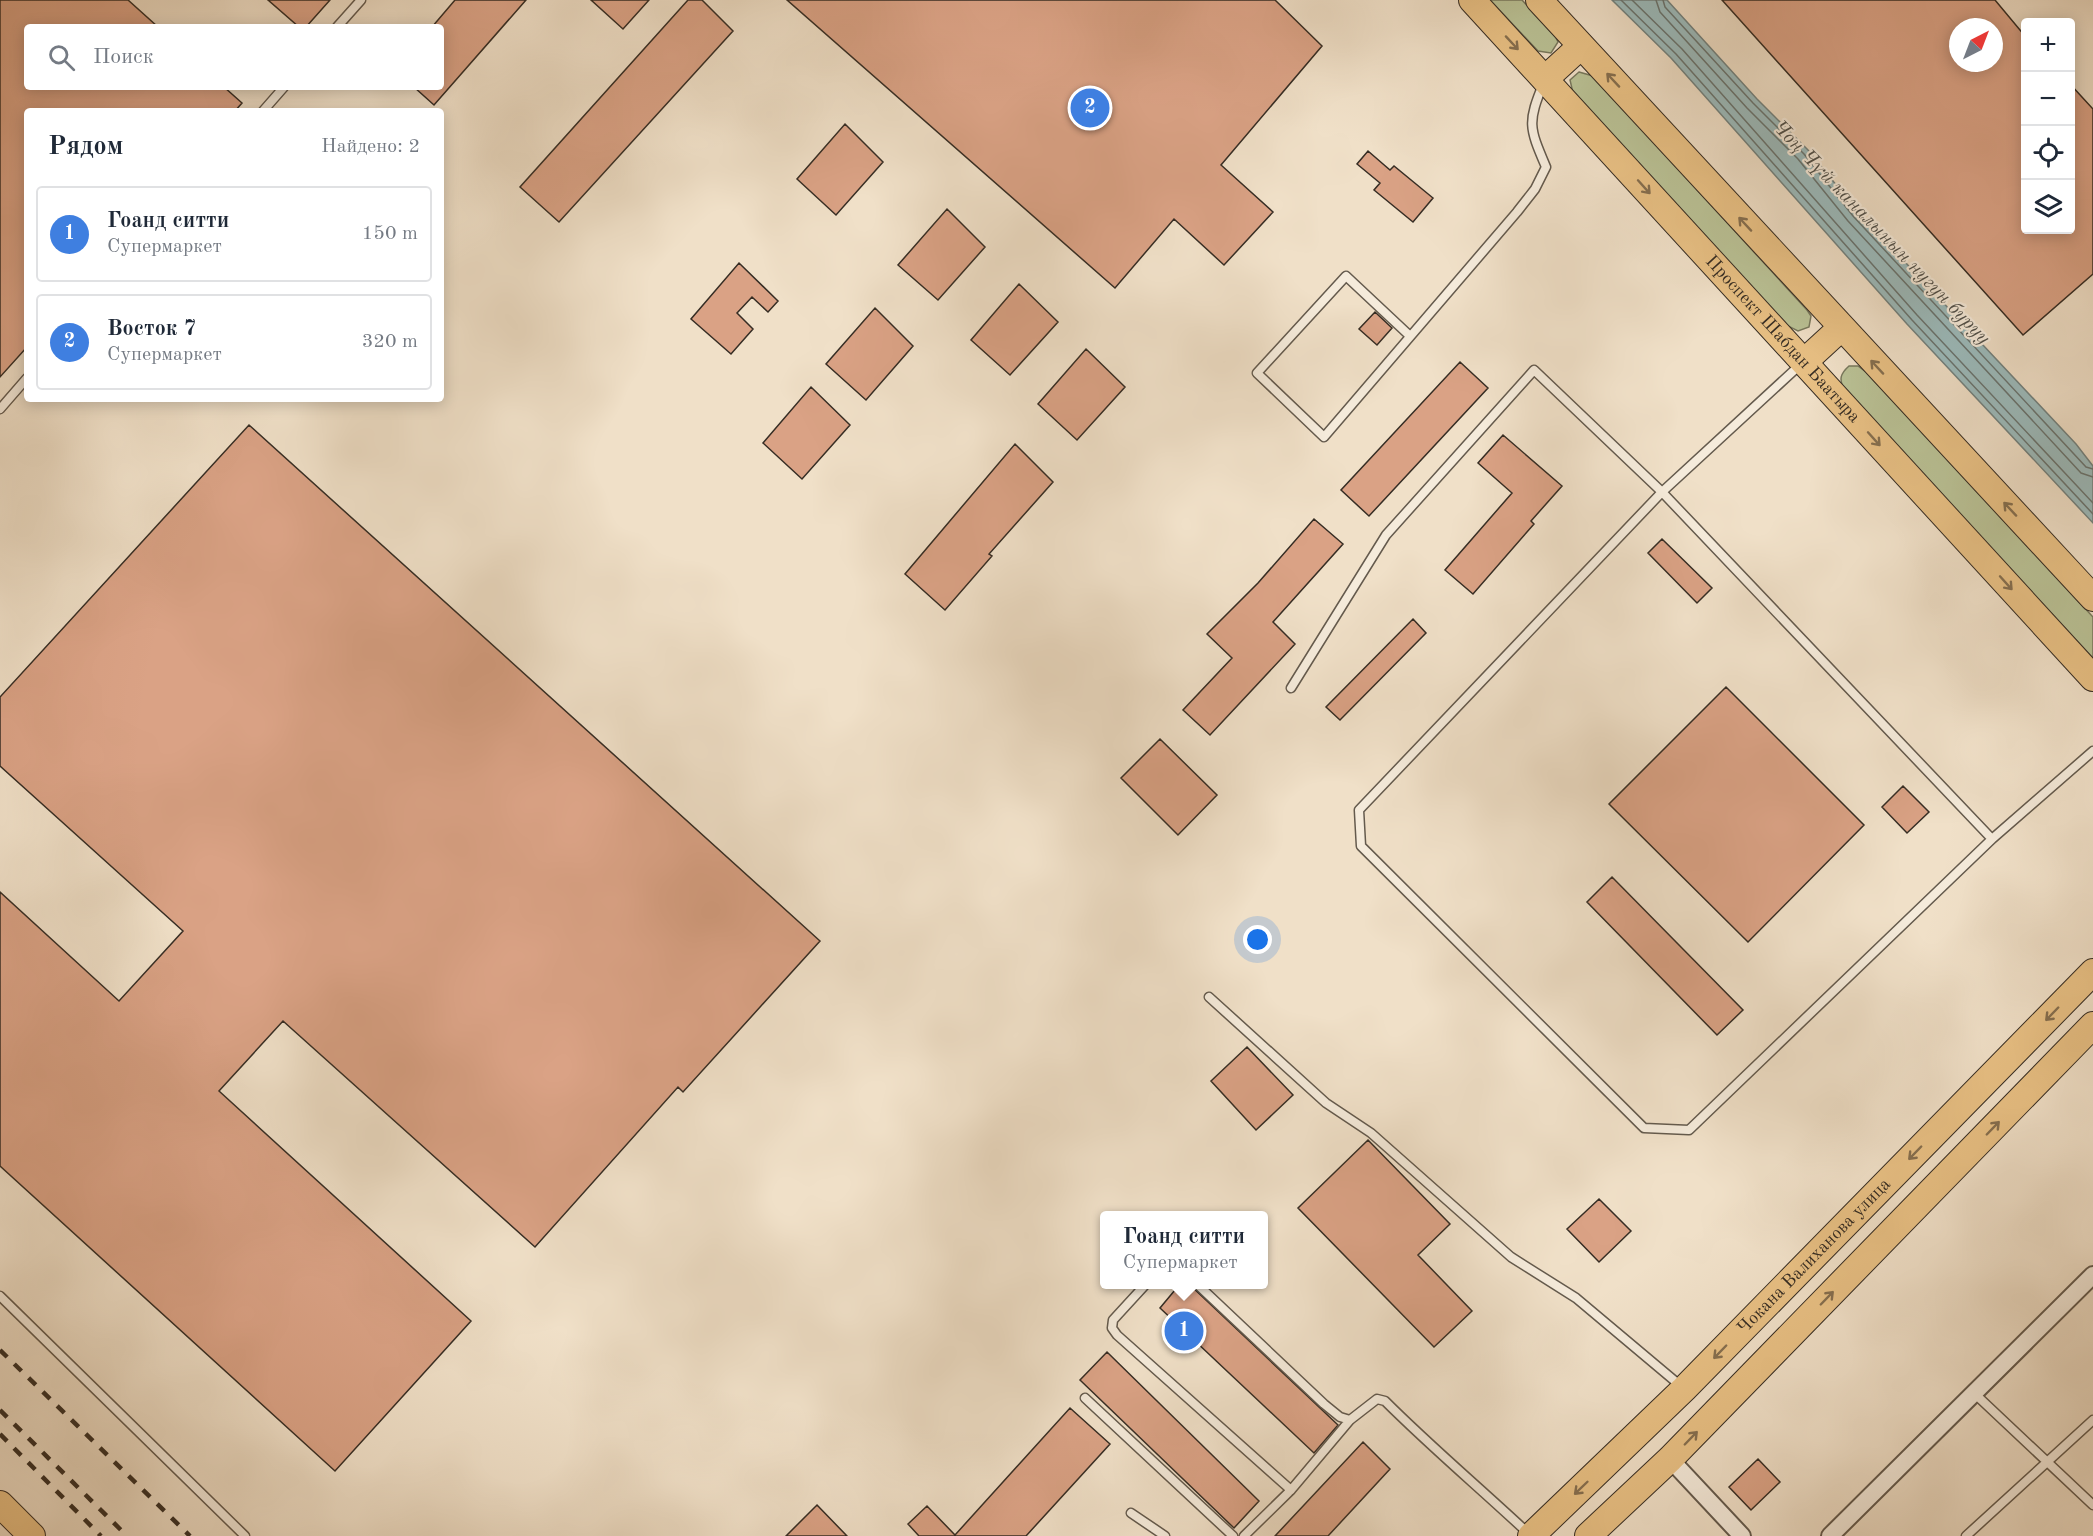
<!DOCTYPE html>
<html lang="ru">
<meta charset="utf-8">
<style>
body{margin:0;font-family:"Old Standard TT",serif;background:#f6f6f7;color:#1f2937}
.controls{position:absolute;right:18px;top:18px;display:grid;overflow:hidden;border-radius:6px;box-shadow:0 3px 15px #0003}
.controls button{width:54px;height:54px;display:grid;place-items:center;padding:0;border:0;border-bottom:2px solid #e0e1e3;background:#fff;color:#1f2937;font:30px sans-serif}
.compass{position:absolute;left:1949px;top:18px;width:54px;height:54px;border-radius:50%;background:#fff;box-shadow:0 3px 15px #0003;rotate:42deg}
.you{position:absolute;left:1258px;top:940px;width:21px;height:21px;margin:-15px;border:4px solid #fff;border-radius:50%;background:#1a73e8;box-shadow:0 0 0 9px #1a73e833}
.badge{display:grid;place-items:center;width:39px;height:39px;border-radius:50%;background:#1a73e8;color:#fff;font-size:20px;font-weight:700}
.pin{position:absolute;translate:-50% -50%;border:3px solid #fff;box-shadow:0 2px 6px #0006}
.popup{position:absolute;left:1100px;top:1211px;width:168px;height:78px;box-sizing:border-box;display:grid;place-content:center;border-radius:6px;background:#fff;filter:drop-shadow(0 2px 4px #0005);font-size:20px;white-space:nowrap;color:#747a83}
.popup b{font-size:22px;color:#1f2937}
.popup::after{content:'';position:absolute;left:50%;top:100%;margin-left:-12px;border:12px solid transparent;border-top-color:#fff}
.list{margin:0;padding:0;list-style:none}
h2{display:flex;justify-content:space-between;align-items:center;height:78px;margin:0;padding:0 24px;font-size:26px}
h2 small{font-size:20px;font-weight:400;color:#747a83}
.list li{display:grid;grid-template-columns:39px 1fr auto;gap:18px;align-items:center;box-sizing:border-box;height:96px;margin:0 12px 12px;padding:0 12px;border:2px solid #e0e1e3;border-radius:6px}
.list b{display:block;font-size:22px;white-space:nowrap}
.list p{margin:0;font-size:20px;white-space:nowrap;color:#747a83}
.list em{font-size:20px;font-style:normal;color:#747a83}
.icon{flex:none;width:33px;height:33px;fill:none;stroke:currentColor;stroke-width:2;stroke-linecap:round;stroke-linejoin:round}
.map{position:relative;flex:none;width:2093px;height:1536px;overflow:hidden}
.search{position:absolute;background:#fff;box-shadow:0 3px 15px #0003;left:24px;top:24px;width:420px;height:66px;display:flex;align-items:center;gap:15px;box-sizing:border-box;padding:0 21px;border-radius:6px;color:#747a83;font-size:22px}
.panel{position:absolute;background:#fff;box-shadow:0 3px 15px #0003;left:24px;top:108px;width:420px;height:294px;border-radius:6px}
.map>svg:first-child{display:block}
.green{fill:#bac296;stroke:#78785d;stroke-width:1.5}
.water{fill:#9cbbbc;stroke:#73827f;stroke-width:1.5}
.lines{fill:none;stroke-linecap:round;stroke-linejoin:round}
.shore{stroke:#697470;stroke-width:1.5}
.building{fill:#daa285;stroke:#362d24;stroke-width:1.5;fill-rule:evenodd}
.lane-casing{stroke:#645a4d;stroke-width:11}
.street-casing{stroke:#645a4d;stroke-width:20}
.primary-casing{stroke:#362d24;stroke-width:28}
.lane{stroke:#f5ebdb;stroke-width:8}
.street{stroke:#f5ebdb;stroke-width:16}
.primary{stroke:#e8c084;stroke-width:26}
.rail{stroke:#362d24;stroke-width:4.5;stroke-dasharray:10 10;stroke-linecap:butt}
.oneway{stroke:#866f4f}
.labels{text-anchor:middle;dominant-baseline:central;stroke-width:4.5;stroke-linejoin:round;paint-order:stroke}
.street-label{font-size:18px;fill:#362d24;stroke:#f5ebdb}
.water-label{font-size:20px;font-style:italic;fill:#50504a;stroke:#f5ebdb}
</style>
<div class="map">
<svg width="2093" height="1536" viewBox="0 0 2093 1536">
<rect width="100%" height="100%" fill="#f0e0c8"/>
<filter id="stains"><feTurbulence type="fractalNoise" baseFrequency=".00333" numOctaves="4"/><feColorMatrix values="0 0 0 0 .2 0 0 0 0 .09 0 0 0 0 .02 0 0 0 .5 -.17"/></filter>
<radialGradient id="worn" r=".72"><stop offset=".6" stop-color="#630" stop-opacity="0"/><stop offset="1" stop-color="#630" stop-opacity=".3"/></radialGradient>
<path class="green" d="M 1490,0 L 1522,0 L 1555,36 L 1558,42 L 1551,53 L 1538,51 Z
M 1579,72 L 1593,76 L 1807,310 L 1811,316 L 1809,327 L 1798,331 L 1784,324 L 1573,93 L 1570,80 Z
M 1849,366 L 1858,366 L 1866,372 L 2093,617 L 2093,658 L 1844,390 C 1839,379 1840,374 1849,366 Z"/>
<path class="water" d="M 1612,0 L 1667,0 L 1757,99 L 1808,150 L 1858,212 L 2076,444 L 2093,466 L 2093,523 L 1907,324 L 1671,58 Z"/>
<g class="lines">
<path class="shore" d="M 1621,0 L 1676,54 L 1912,320 L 2093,514
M 1632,0 L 1682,49 L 1917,315 L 2093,503
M 1656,0 L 1660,12 L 1747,108 L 1798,159 L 1848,221 L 2081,473 L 2093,477
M 1663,0 L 1665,7 L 1753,103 L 1804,154 L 1853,216 L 2086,467 L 2093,469"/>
</g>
<path class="building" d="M 0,0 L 128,0 L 158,27 L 27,27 L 27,87 L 224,87 L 242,103 L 235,111 L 27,111 L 27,347 L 0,377 Z
M 268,0 L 330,0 L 306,27 L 299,27 Z
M 455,0 L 526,0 L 434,105 L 414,87 L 441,87 L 441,27 L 432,27 Z
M 591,0 L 649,0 L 623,29 Z
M 688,0 L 702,0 L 733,31 L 559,222 L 520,187 Z
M 787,0 L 1275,0 L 1322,46 L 1221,165 L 1273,212 L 1224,265 L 1174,219 L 1115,288 Z
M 1722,0 L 1995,0 L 2025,36 L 2025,230 L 2070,230 L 2070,84 L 2093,109 L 2093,274 L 2023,335 ZM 1958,27 L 1994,27 L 1994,63 L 1958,63 Z
M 845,124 L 883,162 L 836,215 L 797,179 Z
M 1368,151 L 1390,170 L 1394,166 L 1433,198 L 1413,222 L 1374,190 L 1380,183 L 1357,164 Z
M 947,209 L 985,247 L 938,300 L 898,265 Z
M 739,263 L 778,301 L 768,312 L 752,297 L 737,313 L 753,329 L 731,354 L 691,319 Z
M 1019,284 L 1058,322 L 1010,375 L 971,340 Z
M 875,308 L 913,346 L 866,400 L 826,364 Z
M 1375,312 L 1392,328 L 1377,345 L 1359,329 Z
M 1086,349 L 1125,387 L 1077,440 L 1038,404 Z
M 1460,362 L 1488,388 L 1369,516 L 1341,490 Z
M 811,387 L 850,425 L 802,479 L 763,443 Z
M 249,425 L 820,941 L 683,1092 L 678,1087 L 535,1247 L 283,1021 L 219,1091 L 471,1321 L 335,1471 L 0,1166 L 0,892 L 119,1001 L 183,931 L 0,766 L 0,697 Z
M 1503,435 L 1562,486 L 1531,521 L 1534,524 L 1473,594 L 1445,570 L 1512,493 L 1478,463 Z
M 1015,444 L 1053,482 L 989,554 L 992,556 L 945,610 L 905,574 Z
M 1314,519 L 1343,544 L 1273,622 L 1295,644 L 1210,735 L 1183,710 L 1232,658 L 1207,634 L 1258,583 Z
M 1662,539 L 1712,588 L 1697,603 L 1648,553 Z
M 1413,619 L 1426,633 L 1340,720 L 1326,707 Z
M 1726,687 L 1864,825 L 1748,942 L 1609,804 Z
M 1160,739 L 1217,795 L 1178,835 L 1121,778 Z
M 1903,786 L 1929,812 L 1907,833 L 1882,807 Z
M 1612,877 L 1743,1010 L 1717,1035 L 1587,902 Z
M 1247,1047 L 1293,1095 L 1256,1130 L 1211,1081 Z
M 1368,1140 L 1450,1224 L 1418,1255 L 1472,1311 L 1434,1347 L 1298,1208 Z
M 1599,1199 L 1631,1231 L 1599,1262 L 1567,1229 Z
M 1180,1284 L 1189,1284 L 1338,1425 L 1314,1453 L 1160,1308 Z
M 1107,1352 L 1259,1501 L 1234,1528 L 1080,1380 Z
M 1070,1408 L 1110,1444 L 1026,1536 L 919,1536 L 908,1524 L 927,1506 L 955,1535 Z
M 1363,1442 L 1390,1469 L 1328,1536 L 1275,1536 Z
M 1758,1459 L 1780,1482 L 1751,1510 L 1729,1487 Z
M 817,1505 L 847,1536 L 786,1536 Z"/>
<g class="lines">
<g class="lane-casing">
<path id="lane" d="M 337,27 L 361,0
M 263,111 L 284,87
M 1410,336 L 1346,276 L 1257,373 L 1324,437 L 1517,212 L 1535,189 L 1546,167 C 1529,127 1527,123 1544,82
M 1801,364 L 1662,492 L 1359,810 L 1361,846 L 1644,1128 L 1689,1130 L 1992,839 L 2093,751
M 0,409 L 27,378
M 1291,688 L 1386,535 L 1534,370 L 1662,492 L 1992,839
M 1209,997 L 1326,1103 L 1371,1133 L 1511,1257 L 1576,1298 L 1682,1387
M 1146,1284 L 1113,1320 L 1112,1328 L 1117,1335 L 1291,1490
M 1197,1284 L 1324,1404 L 1340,1417 L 1350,1420
M 0,1296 L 245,1536
M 1974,1393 L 2093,1505
M 1085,1398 L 1233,1536
M 1131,1513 L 1165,1536
M 1244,1536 L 1291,1490 L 1350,1420 L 1377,1399 L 1385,1401 C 1431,1447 1481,1489 1529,1534
M 1966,1536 L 2093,1420"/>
</g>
<g class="street-casing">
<path id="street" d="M 1670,1459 L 1742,1536
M 1830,1536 L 2093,1275"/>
</g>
<g class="primary-casing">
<g id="primary">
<path id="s1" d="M 1472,0 L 2093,678"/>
<path d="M 1539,0 L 2093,598"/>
<path d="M 1545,79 L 1581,46"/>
<path d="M 1804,362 L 1841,328"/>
<path d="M 0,1504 L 32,1536"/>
<path id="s2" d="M 1531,1536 L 1684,1389 L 2093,972"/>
<path d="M 1588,1536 L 1670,1459 L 2093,1025"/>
</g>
</g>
<use href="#lane" class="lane"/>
<use href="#street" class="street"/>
<use href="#primary" class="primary"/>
<path class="rail" d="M 0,1350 L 190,1536
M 0,1410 L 127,1536
M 0,1434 L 101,1536"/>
</g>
<defs><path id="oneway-shaft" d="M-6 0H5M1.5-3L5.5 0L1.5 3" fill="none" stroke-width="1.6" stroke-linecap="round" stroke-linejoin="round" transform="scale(1.5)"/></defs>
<g class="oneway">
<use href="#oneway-shaft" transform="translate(1512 43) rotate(47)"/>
<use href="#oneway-shaft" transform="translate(1613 80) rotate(-133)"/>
<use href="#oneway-shaft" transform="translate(1644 187) rotate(48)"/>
<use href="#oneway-shaft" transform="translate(1745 224) rotate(-133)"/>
<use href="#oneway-shaft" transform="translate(1877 367) rotate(-133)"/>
<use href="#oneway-shaft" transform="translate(1874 439) rotate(48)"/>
<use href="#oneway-shaft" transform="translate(2010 509) rotate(-133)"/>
<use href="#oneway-shaft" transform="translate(2006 583) rotate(48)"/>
<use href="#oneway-shaft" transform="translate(2052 1014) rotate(134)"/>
<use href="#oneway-shaft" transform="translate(1993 1128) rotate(-46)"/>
<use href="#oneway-shaft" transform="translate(1915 1153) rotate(134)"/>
<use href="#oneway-shaft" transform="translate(1827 1298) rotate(-46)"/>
<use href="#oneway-shaft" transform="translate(1720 1352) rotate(134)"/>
<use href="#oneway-shaft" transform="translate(1691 1438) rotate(-46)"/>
<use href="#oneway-shaft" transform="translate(1581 1488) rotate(136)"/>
</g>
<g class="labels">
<g class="street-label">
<text stroke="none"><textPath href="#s1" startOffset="460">Проспект Шабдан Баатыра</textPath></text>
<text stroke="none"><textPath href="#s2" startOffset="398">Чокана Валиханова улица</textPath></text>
</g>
<g class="water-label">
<text transform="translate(1881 233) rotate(46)">Чоң Чүй каналынын нугун буруу</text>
</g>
</g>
<rect width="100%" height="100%" filter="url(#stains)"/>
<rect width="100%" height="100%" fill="url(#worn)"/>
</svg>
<div class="controls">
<button>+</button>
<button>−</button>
<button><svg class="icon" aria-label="locate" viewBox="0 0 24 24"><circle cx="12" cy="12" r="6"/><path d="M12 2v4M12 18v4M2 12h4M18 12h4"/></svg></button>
<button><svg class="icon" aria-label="layers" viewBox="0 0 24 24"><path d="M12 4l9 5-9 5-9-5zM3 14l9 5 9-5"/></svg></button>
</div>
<svg class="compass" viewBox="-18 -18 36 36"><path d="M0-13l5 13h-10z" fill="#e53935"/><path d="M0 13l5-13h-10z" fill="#747a83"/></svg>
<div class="you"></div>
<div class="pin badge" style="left:1184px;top:1331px;background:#3f7fe0">1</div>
<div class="popup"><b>Гоанд ситти</b>Супермаркет</div>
<div class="pin badge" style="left:1090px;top:108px;background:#3f7fe0">2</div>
<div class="search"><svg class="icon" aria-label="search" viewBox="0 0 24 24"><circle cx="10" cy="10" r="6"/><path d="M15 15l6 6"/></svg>Поиск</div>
<section class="panel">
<h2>Рядом<small>Найдено: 2</small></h2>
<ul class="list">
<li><span class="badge" style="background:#3f7fe0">1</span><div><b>Гоанд ситти</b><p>Супермаркет</p></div><em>150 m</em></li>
<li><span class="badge" style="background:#3f7fe0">2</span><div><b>Восток 7</b><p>Супермаркет</p></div><em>320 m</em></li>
</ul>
</section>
</div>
